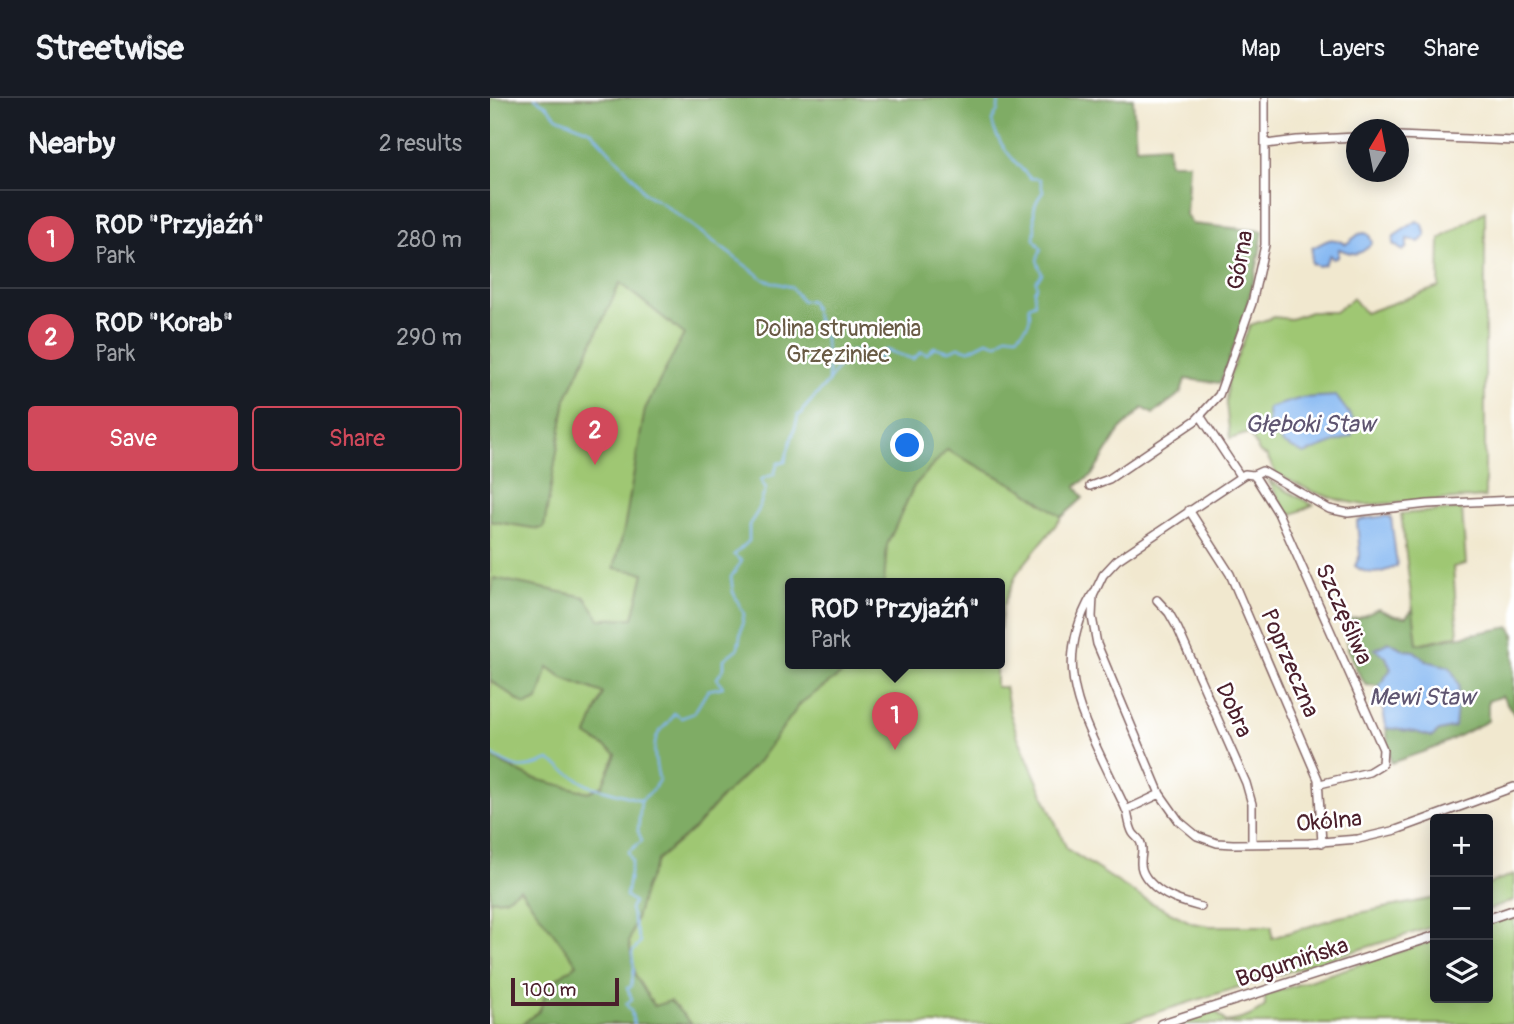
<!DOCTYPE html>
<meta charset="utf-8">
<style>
body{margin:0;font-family:Pangolin,sans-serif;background:#242831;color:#f1f3f6}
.controls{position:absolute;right:21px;bottom:21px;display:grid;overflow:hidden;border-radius:7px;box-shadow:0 4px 18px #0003}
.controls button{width:63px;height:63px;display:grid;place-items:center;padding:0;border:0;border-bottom:2px solid #363941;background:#171b24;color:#f1f3f6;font:35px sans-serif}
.compass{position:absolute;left:856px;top:21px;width:63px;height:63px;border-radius:50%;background:#171b24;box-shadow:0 4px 18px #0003;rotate:10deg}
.scale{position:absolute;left:21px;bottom:18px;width:108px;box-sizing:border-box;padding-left:7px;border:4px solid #4a1f2b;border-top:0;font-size:19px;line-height:24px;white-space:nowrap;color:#4a1f2b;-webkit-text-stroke:5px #fff;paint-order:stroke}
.you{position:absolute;left:418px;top:348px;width:24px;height:24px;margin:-18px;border:5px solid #fff;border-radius:50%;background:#1a73e8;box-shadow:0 0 0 10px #1a73e833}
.badge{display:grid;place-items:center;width:46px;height:46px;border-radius:50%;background:#d1495b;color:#fff;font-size:23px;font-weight:700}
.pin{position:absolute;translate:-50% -58px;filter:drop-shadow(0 2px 4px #0008)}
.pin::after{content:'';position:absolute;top:37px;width:24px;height:21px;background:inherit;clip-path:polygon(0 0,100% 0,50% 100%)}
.popup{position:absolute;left:295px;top:480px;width:220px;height:91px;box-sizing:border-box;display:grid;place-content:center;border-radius:7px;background:#171b24;filter:drop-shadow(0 2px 5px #0005);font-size:23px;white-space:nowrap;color:#9ea1a6}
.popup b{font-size:26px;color:#f1f3f6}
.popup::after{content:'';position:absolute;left:50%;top:100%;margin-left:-14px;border:14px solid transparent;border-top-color:#171b24}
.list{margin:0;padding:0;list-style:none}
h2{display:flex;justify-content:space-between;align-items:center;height:91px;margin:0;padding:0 28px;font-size:30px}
h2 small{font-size:23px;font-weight:400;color:#9ea1a6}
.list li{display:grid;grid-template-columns:46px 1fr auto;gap:21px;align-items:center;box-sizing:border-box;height:98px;padding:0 28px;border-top:2px solid #363941}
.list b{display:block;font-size:26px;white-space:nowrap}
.list p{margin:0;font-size:23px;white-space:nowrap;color:#9ea1a6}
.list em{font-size:23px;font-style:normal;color:#9ea1a6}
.actions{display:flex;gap:14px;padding:21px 28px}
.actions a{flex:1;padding:16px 0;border:2px solid #d1495b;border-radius:7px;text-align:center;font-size:24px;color:#d1495b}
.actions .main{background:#d1495b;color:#fff}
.icon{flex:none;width:38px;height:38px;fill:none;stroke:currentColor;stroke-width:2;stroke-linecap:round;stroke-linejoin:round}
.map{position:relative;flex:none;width:1024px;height:926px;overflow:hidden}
header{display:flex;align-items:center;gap:42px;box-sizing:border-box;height:98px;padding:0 35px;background:#171b24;border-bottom:2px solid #363941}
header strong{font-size:33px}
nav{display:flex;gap:38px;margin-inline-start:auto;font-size:24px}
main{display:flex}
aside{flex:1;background:#171b24}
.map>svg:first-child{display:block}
.green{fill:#9fc773;stroke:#74734f;stroke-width:2}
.forest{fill:#7fac65;stroke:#646648;stroke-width:2}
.water{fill:#85b8f2;stroke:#686c8e;stroke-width:2}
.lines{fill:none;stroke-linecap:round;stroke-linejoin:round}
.stream{stroke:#85b8f2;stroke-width:2}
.minor-casing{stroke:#846564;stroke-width:10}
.tertiary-casing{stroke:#846564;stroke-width:11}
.minor{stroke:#fff;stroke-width:7}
.tertiary{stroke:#fff;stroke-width:8}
.labels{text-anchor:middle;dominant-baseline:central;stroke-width:5;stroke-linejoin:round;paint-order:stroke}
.street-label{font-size:23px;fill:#4a1f2b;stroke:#fff}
.park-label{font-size:23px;fill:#685a44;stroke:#fff}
.water-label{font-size:24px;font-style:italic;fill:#5f5571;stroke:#fff}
</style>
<header>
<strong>Streetwise</strong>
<nav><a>Map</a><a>Layers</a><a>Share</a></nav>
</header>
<main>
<aside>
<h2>Nearby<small>2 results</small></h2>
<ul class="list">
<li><span class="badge">1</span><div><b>ROD &quot;Przyjaźń&quot;</b><p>Park</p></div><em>280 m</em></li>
<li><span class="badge">2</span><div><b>ROD &quot;Korab&quot;</b><p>Park</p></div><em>290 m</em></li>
</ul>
<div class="actions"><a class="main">Save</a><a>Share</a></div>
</aside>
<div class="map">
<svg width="1024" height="926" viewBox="0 0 1024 926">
<rect width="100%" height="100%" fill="#fff"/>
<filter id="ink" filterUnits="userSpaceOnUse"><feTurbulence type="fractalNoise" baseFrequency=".0143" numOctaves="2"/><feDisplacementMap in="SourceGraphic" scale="14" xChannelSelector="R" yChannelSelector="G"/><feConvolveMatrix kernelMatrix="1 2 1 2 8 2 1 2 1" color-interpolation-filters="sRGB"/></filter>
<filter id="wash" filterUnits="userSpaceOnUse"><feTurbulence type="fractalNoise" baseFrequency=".00686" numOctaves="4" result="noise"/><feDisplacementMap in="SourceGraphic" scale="28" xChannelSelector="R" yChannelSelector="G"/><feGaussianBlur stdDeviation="1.57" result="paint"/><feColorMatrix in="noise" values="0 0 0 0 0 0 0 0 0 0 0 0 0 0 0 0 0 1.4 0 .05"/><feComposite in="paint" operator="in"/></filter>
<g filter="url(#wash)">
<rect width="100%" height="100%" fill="#f1e8cf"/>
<path class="green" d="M 0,0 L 675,279 L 586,351 L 602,377 L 591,384 L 535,393 L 572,419 L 527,475 L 513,508 L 510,532 L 510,486 L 300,486 L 300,566 L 506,566 L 506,589 L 515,589 L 520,615 L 528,639 L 577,751 L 654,801 L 702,825 L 720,828 L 782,828 L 782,840 L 849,819 L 945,800 L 945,828 L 630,926 L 0,926 L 0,802 L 14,801 L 30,791 L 89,866 L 31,790 L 0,800 L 0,582 L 36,606 L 0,501 L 0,423 L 49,431 L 54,428 L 76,301 L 130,185 L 170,215 Z
M 995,113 L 995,399 L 874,407 L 849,402 L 821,393 L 786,376 L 777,358 L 770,355 L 759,335 L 740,341 L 736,305 L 737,285 L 760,227 L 784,219 L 801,221 L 820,214 L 845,214 L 863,200 L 875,215 L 949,189 L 950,141 Z
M 779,383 L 823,407 L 803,416 L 797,416 Z
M 972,411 L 976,466 L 963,469 L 968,537 L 927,546 L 911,416 Z
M 1024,776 L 1024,802 L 998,812 L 998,786 Z
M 1024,817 L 1024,926 L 684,926 L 725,913 L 736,924 C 752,922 763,918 775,908 L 775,897 L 945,842 L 945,900 L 998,900 L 998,825 Z"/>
<path class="forest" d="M 0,0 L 643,0 L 646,49 L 678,47 L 679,65 L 699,65 L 696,117 L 702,126 L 773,133 C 766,187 749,235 730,285 L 695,281 L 691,295 L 663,316 L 653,310 L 631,331 L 602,377 L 586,388 L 593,400 L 572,419 L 534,392 L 457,352 L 424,388 L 397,447 L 394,486 L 300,486 L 300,566 L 362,566 L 360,570 L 311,605 L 267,665 L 232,699 L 205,730 L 168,761 L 155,790 L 139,844 L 146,879 L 164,908 L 180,903 L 202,926 L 32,926 L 49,913 L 60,886 L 87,866 L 30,791 L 14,801 L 0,802 L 0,659 L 42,680 L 98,694 L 112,688 L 126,656 L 97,637 L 113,595 L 73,580 L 58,569 L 48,602 L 35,607 L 0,582 L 0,501 L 4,480 L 95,499 L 110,521 L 143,520 L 154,475 L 124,470 L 134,431 L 155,311 L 194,236 L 130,185 L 76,301 L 54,429 L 49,431 L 0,423 Z
M 888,511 L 905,518 L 916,519 L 923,511 L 927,546 L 1020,529 L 1024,535 L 1024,616 L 1012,598 L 998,603 L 998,623 L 947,649 L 901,665 L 896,630 L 926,634 L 942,639 L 949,633 L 964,629 L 960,569 L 937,563 L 924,553 L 915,552 L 899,544 L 896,559 L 901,571 L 889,588 L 876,587 C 864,570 852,543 855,522 L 869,520 Z"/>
<path class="water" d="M 927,123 L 933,127 L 936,138 L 929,144 L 917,141 L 917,149 L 913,153 L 903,146 L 904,138 Z
M 875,135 L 879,137 L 882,144 C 871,159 864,157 849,151 L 848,159 L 843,161 L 840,157 L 834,167 L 828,168 L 821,165 L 822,150 C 839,143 837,137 856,146 L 869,136 Z
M 846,298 L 863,321 L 862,338 L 814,356 L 794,346 L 779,330 L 778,310 L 812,300 Z
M 895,418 L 901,419 L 907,468 C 892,475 879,479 865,468 L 870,457 L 867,424 L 872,421 Z
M 899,544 L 915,552 L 924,553 L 937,563 L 960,569 L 969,587 L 965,629 L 949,633 L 942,639 L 926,634 L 896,630 L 889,588 L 901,571 L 896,559 L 885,551 Z"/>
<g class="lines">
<path class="stream" d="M 45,0 L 57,8 L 67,19 L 101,33 L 146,82 L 154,95 L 173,106 L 275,182 L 301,189 L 312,203 L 321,203 L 330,231 L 329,235 L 335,239 C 335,255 340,268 338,284
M 0,655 C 26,672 31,674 59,662 L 97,687 L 151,702
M 144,926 L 141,913 L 136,906 L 142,901 L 137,890 L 141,889 L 144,871 L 142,855 L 150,844 L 140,811 L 144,804 L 136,798 L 142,763 L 138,754 L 152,743 L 148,733 L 151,702 L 161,694 L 169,682 C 166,666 160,647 170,633 C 176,625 179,627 184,615 L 191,620 L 204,615 L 218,592 L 233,589 L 227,580 L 234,570 L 234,561 L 248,550 L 254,516 L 243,494 L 241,479 L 252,463 L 244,457 L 259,443 L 259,427 L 268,413 L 276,390 L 270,382 L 284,376 L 288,365 L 295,364 C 297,353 308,323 308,317 L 312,316 L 312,313 L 338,284 L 358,254 L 374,253 L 389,261 L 396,252 L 423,261 L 431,254 L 437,256 L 444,249 L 459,253 L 469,249 L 479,252 L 497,243 L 507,246 L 517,237 L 527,238 C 538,228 542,223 539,208 L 545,205 L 544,193 L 547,188 L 546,183 L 552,176 L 547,162 L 551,151 L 544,141 C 548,121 537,113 553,94 L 550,81 L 540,80 C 525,64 506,45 502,23 L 508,12 L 509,0"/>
</g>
</g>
<g filter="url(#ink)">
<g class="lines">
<g class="minor-casing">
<path id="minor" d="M 908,38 L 1024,43
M 776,46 L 807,42 L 866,39
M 711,319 L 750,378
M 763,377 L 772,373 L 776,375 L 839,411 L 858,415 L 938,406 L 1024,402
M 600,388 L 619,381 L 706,322 L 729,297 L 762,205 L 775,147 L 775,0
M 699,412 L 740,476 L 828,681 L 832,745
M 602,497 C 562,567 590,614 621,680 C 626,691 632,702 637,714 C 639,721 639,728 643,735 C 645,738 648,740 650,743 C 657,755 643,765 659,783 C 673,799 692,804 711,809
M 667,502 L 679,515 L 688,531 L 756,685 L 762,706 L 762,746
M 830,686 L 879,674 L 892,666 L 893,651 L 788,415 L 766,380 L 763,377 L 755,376 L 627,462 L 613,477 L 603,498 L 602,519 L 607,546 L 670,696 L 689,723 L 707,738 L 727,745 L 743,746 L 819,745 L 868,741 L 906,732 L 1024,689
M 636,712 L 670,696"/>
</g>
<g class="tertiary-casing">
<path id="tertiary" d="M 998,821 L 1024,812
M 671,926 L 945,838"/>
</g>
<use href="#minor" class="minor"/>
<use href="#tertiary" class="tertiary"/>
</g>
</g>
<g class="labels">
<g class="street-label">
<text transform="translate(750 162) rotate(-80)">Górna</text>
<text transform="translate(854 516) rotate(66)">Szczęśliwa</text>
<text transform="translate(800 565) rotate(67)">Poprzeczna</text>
<text transform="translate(744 612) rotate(66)">Dobra</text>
<text transform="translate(839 723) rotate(-5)">Okólna</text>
<text transform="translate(802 864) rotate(-18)">Bogumińska</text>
</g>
<g class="park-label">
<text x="348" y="230">Dolina strumienia<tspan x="348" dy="26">Grzęziniec</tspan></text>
</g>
<g class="water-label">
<text x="820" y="326">Głęboki Staw</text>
<text x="932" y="599">Mewi Staw</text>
</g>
</g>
</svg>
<div class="controls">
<button>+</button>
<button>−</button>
<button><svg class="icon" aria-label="layers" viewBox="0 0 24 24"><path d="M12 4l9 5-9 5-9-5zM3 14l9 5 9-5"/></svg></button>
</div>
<svg class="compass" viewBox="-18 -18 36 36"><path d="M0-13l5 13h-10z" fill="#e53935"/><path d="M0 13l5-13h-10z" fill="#9ea1a6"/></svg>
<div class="scale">100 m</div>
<div class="you"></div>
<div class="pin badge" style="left:405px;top:652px">1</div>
<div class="popup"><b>ROD &quot;Przyjaźń&quot;</b>Park</div>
<div class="pin badge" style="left:105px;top:367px">2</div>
</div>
</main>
